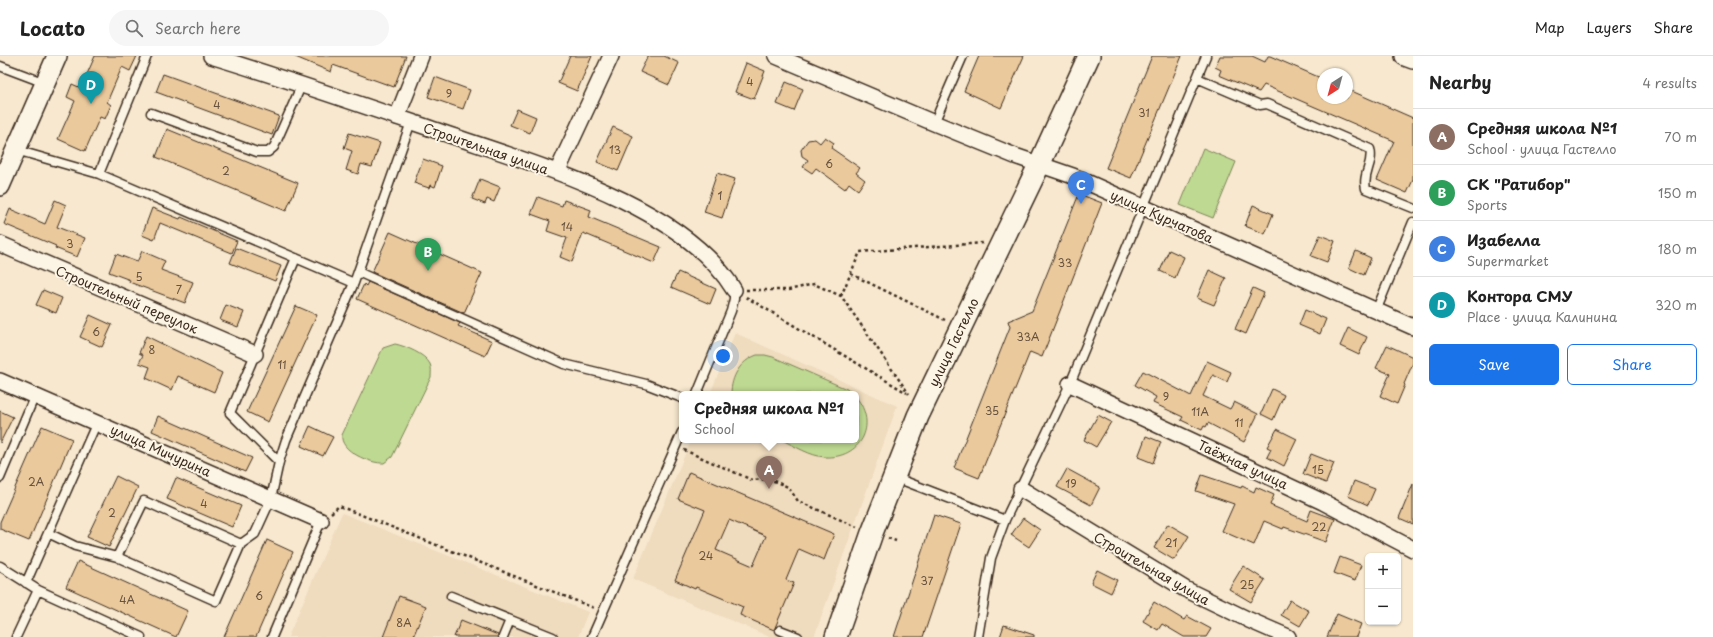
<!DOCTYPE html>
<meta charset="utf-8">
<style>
body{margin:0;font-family:"Playpen Sans",sans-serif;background:#f6f6f6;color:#222}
.controls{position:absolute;right:12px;bottom:12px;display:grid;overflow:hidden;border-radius:6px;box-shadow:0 1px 3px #0004}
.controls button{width:36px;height:36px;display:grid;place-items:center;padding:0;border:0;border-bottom:1px solid #e0e0e0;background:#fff;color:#222;font:20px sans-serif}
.compass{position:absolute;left:1317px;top:12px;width:36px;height:36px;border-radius:50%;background:#fff;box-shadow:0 1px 3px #0004;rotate:216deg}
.you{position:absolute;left:723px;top:300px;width:14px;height:14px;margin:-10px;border:3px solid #fff;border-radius:50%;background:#1a73e8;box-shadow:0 0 0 6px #1a73e833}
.badge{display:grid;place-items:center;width:26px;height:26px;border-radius:50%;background:#1a73e8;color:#fff;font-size:13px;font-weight:700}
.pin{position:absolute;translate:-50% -33px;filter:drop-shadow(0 1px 2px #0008)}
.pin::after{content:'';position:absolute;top:21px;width:14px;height:12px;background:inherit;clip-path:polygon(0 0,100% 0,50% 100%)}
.popup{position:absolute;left:679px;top:335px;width:180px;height:52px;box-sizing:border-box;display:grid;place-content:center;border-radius:6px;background:#fff;filter:drop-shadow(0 1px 3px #0005);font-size:13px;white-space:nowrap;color:#767676}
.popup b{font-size:15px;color:#222}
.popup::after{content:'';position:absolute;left:50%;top:100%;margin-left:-8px;border:8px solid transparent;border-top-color:#fff}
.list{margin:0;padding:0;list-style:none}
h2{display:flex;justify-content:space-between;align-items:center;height:52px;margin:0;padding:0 16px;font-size:17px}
h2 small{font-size:13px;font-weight:400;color:#767676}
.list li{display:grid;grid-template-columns:26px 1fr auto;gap:12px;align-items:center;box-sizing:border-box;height:56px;padding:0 16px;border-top:1px solid #e0e0e0}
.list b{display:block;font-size:15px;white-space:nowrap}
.list p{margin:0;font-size:13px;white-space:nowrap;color:#767676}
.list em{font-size:13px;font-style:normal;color:#767676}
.actions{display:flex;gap:8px;padding:12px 16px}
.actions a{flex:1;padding:9px 0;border:1px solid #1a73e8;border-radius:6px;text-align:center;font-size:14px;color:#1a73e8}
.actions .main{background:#1a73e8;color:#fff}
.icon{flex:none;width:22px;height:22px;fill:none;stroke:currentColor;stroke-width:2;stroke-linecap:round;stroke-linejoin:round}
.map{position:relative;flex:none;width:1413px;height:581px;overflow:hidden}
header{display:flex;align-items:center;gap:24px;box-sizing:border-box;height:56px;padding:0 20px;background:#fff;border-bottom:1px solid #e0e0e0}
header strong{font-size:19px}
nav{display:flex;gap:22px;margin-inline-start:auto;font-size:14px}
.search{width:280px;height:36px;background:#f6f6f6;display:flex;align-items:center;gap:10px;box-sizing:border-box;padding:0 14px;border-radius:22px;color:#767676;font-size:15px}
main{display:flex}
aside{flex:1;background:#fff}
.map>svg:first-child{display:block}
.built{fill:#efdbbd}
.green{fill:#bed991;stroke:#7c8258}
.building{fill:#eac99c;stroke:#3b2a1e;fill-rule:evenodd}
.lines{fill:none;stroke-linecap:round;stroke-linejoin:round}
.service-casing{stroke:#3b2a1e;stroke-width:11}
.minor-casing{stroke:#3b2a1e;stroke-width:18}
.tertiary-casing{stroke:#3b2a1e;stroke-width:22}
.secondary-casing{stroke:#3b2a1e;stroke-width:24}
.path{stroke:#3b2a1e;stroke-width:2.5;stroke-dasharray:3 3;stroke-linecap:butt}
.service{stroke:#fcf5e5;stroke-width:8}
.minor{stroke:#fcf5e5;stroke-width:15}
.tertiary{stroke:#fcf5e5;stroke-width:19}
.secondary{stroke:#fcf5e5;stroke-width:21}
.labels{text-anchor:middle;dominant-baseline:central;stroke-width:4;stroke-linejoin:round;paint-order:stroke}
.number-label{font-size:11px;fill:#67523e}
.street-label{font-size:13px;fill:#3b2a1e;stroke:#fcf5e5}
</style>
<header>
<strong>Locato</strong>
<div class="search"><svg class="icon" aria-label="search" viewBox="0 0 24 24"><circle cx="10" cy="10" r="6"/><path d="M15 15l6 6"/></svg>Search here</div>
<nav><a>Map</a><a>Layers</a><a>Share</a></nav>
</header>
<main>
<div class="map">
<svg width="1413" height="581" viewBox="0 0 1413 581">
<rect width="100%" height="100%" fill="#f7e8cf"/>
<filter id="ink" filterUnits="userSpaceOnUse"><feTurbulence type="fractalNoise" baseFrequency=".025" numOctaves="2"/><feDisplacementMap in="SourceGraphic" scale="8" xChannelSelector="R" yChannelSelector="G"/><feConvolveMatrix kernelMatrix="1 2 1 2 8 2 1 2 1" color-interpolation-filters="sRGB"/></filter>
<g filter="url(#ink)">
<path class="built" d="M 735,277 L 897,350 L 814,581 L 770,581 L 633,523 L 691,384 L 856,384 L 856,338 L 710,338 Z
M 342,457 L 588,556 L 578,581 L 288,581 Z"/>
<path class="green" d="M 1203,92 L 1236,106 L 1213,162 L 1180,149 Z
M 395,288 C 405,290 425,298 430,308 C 432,312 431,317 431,321 L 392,401 L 384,407 C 371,408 339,395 342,379 L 381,296 L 383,292 Z
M 757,299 L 765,299 L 773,301 L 849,334 L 853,338 L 731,338 C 731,321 740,305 757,299 Z
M 856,341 C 879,369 860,403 825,401 C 810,400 795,390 782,384 L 856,384 Z"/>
<path class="building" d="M 95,0 L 137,0 L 130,15 L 122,11 L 107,46 L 111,49 L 105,63 L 100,61 L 85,95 L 58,83 L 75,45 L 67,41 L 72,28 L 81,32 Z
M 293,0 L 406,0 L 394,31 L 333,9 L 331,16 Z
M 570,0 L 592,0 L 577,35 L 558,27 Z
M 648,0 L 664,0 L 679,7 L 669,29 L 640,16 Z
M 979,0 L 1024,0 L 1001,52 L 964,35 Z
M 1152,0 L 1182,0 L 1131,122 L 1106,112 Z
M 1220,0 L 1252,0 L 1265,6 L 1268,0 L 1270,0 L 1323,23 L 1323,42 L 1347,42 L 1347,33 L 1413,62 L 1413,124 L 1407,137 L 1377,124 L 1394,85 L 1264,29 L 1259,36 L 1219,19 L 1221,14 L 1215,11 Z
M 746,7 L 765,15 L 754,43 L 735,36 Z
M 163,18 L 279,60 L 272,79 L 156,36 Z
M 435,21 L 470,34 L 463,53 L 428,41 Z
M 786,26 L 803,33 L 794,55 L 777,48 Z
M 517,53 L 536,61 L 530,77 L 510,69 Z
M 613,71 L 633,80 L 618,115 L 597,106 Z
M 167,73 L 298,127 L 286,155 L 156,101 Z
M 349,77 L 380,87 L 372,111 L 361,108 L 358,118 L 346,114 L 352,95 L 344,92 Z
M 825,81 L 834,87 L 831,92 L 860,112 L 856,117 L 865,124 L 858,134 L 849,127 L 845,133 L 816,112 L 812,117 L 803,111 L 808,104 L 802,100 L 801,94 L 808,84 L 815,83 L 820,87 Z
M 423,103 L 442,110 L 435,131 L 430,129 L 429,132 L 414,127 Z
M 717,117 L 735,123 L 722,162 L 704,156 Z
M 480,123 L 500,131 L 494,146 L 487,143 L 485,148 L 472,143 Z
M 1079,138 L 1102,147 L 1042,301 L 1030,296 L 979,422 L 954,412 L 1010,271 L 1008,265 L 1032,255 Z
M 538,141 L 562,150 L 564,144 L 591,154 L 589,161 L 661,191 L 654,207 L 583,177 L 572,206 L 560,201 L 567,182 L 547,175 L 550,165 L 531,158 Z
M 55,144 L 66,149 L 57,171 L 85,182 L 77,201 L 55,192 L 56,190 L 4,168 L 10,153 L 45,168 Z
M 1253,149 L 1273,158 L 1265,178 L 1245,170 Z
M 152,152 L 180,163 L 181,161 L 237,185 L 232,197 L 160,167 L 154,184 L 142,179 Z
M 390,176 L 482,217 L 464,257 L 372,216 Z
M 1320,179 L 1335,185 L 1327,206 L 1311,200 Z
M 236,192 L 281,210 L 275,225 L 230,207 Z
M 1169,194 L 1184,201 L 1175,222 L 1160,215 Z
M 142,195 L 165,205 L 161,214 L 193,226 L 185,247 L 129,226 L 130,224 L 109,216 L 116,198 L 137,206 Z
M 1356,195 L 1371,202 L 1364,219 L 1349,212 Z
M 1209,214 L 1226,222 L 1214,249 L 1197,242 Z
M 678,216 L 716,233 L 710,248 L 671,231 Z
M 368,226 L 460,267 L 458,270 L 492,285 L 485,300 L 357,243 L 364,228 L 366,230 Z
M 1253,232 L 1264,237 L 1246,278 L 1235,273 Z
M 43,234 L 62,242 L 56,257 L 36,249 Z
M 226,249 L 244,256 L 238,271 L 220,264 Z
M 296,250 L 317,259 L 268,366 L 247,356 Z
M 1305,254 L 1326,263 L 1320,278 L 1299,269 Z
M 90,259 L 112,269 L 102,291 L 80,281 Z
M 1348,272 L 1367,281 L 1359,299 L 1340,290 Z
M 146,280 L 222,317 L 214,336 L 178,320 L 172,334 L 146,322 L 150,311 L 139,307 L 143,299 L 139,297 Z
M 1387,289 L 1413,301 L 1413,307 L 1404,328 L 1405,329 L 1397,348 L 1380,340 L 1390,318 L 1376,312 Z
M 1207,305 L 1231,316 L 1227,326 L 1213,319 L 1203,340 L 1230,353 L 1234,346 L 1258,358 L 1244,386 L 1208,367 L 1206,371 L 1204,370 L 1202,374 L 1181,364 L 1183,361 L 1153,347 L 1156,341 L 1135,329 L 1143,315 L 1191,340 Z
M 1272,333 L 1284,339 L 1273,364 L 1261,358 Z
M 0,355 L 13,361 L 0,387 Z
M 1098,359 L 1111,366 L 1096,391 L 1084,384 Z
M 158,360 L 252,402 L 245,416 L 152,375 Z
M 42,370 L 72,383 L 29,485 L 0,473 L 0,466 Z
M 310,370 L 333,381 L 323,400 L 301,390 Z
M 1277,373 L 1297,383 L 1284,410 L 1267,401 L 1271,393 L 1267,391 Z
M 1146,380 L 1161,386 L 1153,407 L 1138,401 Z
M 1311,398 L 1334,407 L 1326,427 L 1303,418 Z
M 1067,413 L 1100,431 L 1091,449 L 1057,431 Z
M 689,416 L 834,478 L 824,504 L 799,493 L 786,524 L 794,527 L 774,574 L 740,559 L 743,551 L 696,531 L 695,533 L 675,524 L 705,454 L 678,443 ZM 729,464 L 766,480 L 753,510 L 716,494 Z
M 1202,419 L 1241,432 L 1242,430 L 1254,436 L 1256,431 L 1274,439 L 1270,449 L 1307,465 L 1311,454 L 1335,463 L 1326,486 L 1284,471 L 1283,473 L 1264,465 L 1254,489 L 1222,475 L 1234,448 L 1196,435 Z
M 116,420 L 138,431 L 109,491 L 87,481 Z
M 176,422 L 241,450 L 232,471 L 167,443 Z
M 1354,425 L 1375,433 L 1368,449 L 1348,440 Z
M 1413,428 L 1413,468 L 1399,462 Z
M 934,459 L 961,468 L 923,581 L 894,581 Z
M 1023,462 L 1040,474 L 1029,491 L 1011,479 Z
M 1168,468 L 1189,480 L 1174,504 L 1154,492 Z
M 267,484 L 293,496 L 256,581 L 224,581 Z
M 1340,501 L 1361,509 L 1355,525 L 1334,517 Z
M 78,505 L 188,555 L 176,581 L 66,531 Z
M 1243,510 L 1265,524 L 1251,546 L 1229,533 Z
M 1097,514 L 1117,524 L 1111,537 L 1091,527 Z
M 399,540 L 426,550 L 413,581 L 383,581 Z
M 1290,544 L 1309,555 L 1300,570 L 1281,559 Z
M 1154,546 L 1184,564 L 1187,560 L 1211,573 L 1206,581 L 1184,581 L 1162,568 L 1158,574 L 1143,565 Z
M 1337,558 L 1361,568 L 1356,581 L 1327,581 Z
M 461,564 L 498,579 L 498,581 L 454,581 Z
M 1004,569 L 1034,579 L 1034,581 L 1000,581 Z"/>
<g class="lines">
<g class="service-casing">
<path id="service" d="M 0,10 L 45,27
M 1197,22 L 1260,49 L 1267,48 L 1370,93 C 1374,108 1362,117 1366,133 L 1413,152
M 151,57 L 257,96 L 268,96 L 274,91 L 302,28
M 934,67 L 963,0
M 16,94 L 99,118 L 354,227
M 99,118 L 147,0
M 358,216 L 564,308 L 646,328 L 682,342
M 1376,255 L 1413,166
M 697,338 L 731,255 L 734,243 L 734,234
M 279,406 L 230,357 L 296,202
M 894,421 L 1005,464 L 1070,328 L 1206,0
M 0,422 L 35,339
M 48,477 L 75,490 L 117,501
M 241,488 L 144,445 L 117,501 L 216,545 L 241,488 L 255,478 L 271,443 L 279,406 L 286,384 L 354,227 L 411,66
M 0,510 L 38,534 L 141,581
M 26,527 L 97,366
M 451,540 L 553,581
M 780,574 L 798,581
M 16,581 L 38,534
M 272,581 L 321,465
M 503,581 L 510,564
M 592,581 L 682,376
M 978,581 L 991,502 L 1005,464"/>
</g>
<g class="minor-casing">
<path id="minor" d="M 211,0 C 287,23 362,49 438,75 C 529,107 682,147 734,234
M 776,0 L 934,67 L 1015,100 L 1073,120 L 1413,271
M 397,61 L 421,0
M 557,116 L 611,0
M 0,188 L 255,298
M 0,325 L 321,465
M 1070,328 L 1323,446 L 1413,493
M 1021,433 L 1185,533 L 1249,564 L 1288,581"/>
</g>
<g class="tertiary-casing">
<path id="tertiary" d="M 1405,0 L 1413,3
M 0,130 L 57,0"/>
</g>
<g class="secondary-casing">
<path id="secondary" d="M 836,581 L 872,477 L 918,360 L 1040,107 L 1089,0"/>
</g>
<path class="path" d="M 851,218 L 945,264
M 746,234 L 789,234 L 814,228 L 841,240 L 909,338
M 841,240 L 860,196 L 983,187
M 746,241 L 907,337
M 684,394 L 752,424 L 769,423 L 788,431 L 798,445 L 857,471
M 331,457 L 339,450 L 594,552
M 888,482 L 896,485"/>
<use href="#service" class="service"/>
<use href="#minor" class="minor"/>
<use href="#tertiary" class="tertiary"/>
<use href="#secondary" class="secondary"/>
</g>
</g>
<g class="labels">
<g class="number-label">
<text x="750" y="25">4</text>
<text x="449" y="37">9</text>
<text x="217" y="48">4</text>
<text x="1144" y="56">31</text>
<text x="615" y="93">13</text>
<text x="829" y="107">6</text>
<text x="226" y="114">2</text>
<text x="720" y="139">1</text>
<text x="567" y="170">14</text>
<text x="70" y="187">3</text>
<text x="1065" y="206">33</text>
<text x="139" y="220">5</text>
<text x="179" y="233">7</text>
<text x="96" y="275">6</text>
<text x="1028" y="280">33А</text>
<text x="152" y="293">8</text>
<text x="282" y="308">11</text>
<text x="1166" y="340">9</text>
<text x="992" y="354">35</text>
<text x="1200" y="355">11А</text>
<text x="1239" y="366">11</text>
<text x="1318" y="413">15</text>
<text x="36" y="425">2А</text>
<text x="1071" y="427">19</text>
<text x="204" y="447">4</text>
<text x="112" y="456">2</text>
<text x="1319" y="470">22</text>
<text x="1171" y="486">21</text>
<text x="706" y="499">24</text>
<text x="927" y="524">37</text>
<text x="1247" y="528">25</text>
<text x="259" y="539">6</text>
<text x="127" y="543">4А</text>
<text x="404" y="566">8А</text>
</g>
<g class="street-label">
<text transform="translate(486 92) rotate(19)">Строительная улица</text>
<text transform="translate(1162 160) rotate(24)">улица Курчатова</text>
<text transform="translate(127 243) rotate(23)">Строительный переулок</text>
<text transform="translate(953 286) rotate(-64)">улица Гастелло</text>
<text transform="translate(161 394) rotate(24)">улица Мичурина</text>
<text transform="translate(1243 408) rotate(25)">Таёжная улица</text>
<text transform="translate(1152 512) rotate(30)">Строительная улица</text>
</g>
</g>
</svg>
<div class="controls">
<button>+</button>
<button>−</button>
</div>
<svg class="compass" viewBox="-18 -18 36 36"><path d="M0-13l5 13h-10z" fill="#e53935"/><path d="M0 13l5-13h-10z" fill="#767676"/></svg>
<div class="you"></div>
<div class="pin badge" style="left:769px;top:433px;background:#8d6e63">A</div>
<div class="popup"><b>Средняя школа №1</b>School</div>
<div class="pin badge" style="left:428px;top:215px;background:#2e9e5b">B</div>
<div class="pin badge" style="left:1081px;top:148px;background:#3f7fe0">C</div>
<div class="pin badge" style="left:91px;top:48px;background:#0f9aa8">D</div>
</div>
<aside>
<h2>Nearby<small>4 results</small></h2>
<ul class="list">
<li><span class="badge" style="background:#8d6e63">A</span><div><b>Средняя школа №1</b><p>School · улица Гастелло</p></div><em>70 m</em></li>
<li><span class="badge" style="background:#2e9e5b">B</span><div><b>СК &quot;Ратибор&quot;</b><p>Sports</p></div><em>150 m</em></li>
<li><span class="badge" style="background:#3f7fe0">C</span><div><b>Изабелла</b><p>Supermarket</p></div><em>180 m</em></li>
<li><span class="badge" style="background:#0f9aa8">D</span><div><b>Контора СМУ</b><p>Place · улица Калинина</p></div><em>320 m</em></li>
</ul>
<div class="actions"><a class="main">Save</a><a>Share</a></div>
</aside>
</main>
